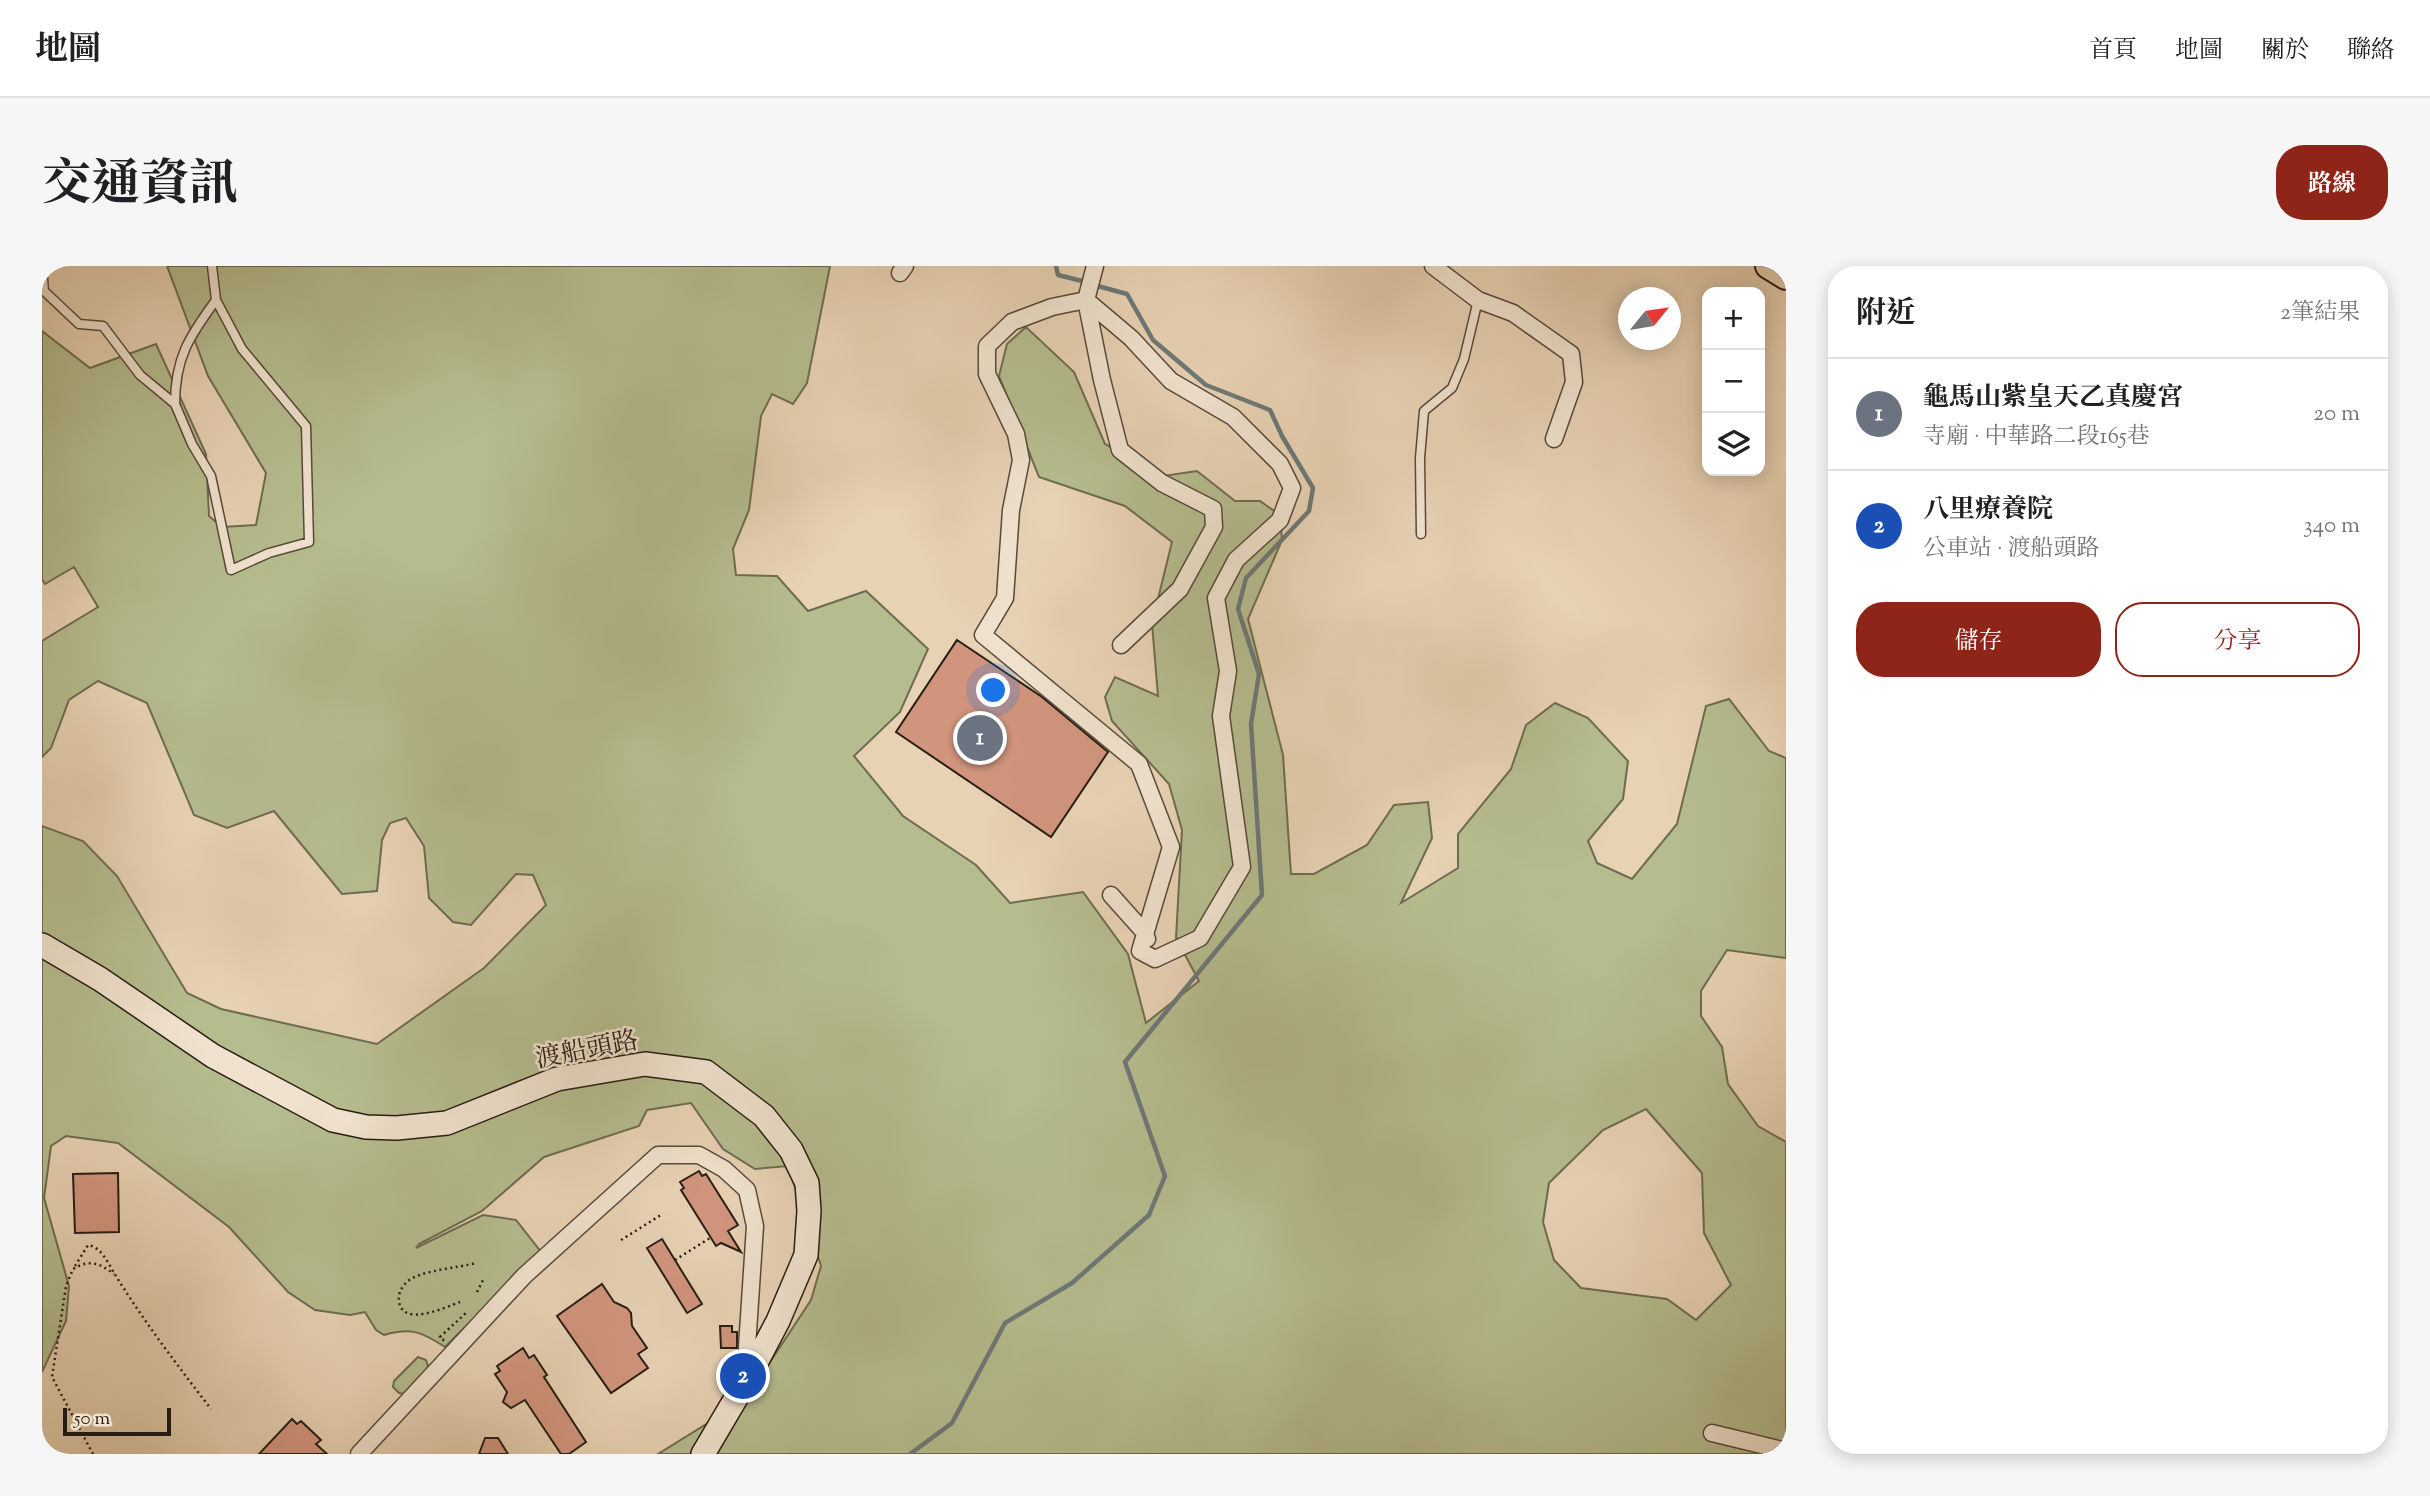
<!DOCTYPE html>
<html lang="zh-TW">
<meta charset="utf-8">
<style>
body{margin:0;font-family:"Sorts Mill Goudy","Noto Serif TC",serif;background:#f6f6f6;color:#202124}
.controls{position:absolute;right:21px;top:21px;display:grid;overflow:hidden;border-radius:14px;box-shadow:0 4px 18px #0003}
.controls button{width:63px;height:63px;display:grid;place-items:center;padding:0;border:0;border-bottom:2px solid #e0e0e0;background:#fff;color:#202124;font:35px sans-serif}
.compass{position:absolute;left:1576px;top:21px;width:63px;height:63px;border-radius:50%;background:#fff;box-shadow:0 4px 18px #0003;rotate:60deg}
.scale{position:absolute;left:21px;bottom:18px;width:108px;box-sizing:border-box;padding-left:7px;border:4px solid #271d13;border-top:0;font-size:19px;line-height:24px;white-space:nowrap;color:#271d13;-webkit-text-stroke:5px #f0e2ce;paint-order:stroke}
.you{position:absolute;left:952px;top:425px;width:24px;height:24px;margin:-18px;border:5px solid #fff;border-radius:50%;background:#1a73e8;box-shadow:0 0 0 10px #1a73e833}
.badge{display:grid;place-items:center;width:46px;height:46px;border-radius:50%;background:#8f2418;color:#fff;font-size:23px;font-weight:700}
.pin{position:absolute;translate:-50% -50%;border:4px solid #fff;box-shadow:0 2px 7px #0006}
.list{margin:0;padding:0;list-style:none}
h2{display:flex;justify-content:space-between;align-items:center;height:91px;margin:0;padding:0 28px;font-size:30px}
h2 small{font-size:23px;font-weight:400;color:#757577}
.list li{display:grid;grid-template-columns:46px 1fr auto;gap:21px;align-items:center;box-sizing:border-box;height:112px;padding:0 28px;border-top:2px solid #e0e0e0}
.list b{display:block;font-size:26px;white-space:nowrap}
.list p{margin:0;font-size:23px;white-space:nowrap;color:#757577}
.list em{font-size:23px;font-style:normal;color:#757577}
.actions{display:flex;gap:14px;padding:21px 28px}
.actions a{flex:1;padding:16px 0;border:2px solid #8f2418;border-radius:28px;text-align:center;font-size:24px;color:#8f2418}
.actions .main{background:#8f2418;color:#fff}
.icon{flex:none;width:38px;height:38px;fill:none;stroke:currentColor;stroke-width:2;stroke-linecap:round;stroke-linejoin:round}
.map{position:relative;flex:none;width:1744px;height:1188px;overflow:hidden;border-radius:28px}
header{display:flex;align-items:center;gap:42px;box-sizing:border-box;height:98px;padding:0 35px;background:#fff;border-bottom:2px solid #e0e0e0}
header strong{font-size:33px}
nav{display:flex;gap:38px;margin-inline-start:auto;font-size:24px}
.intro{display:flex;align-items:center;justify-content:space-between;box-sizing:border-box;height:168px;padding:0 42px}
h1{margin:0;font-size:49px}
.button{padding:18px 32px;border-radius:28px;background:#8f2418;color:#fff;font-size:24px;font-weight:700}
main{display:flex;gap:42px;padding:0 42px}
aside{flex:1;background:#fff;border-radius:28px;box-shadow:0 4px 18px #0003}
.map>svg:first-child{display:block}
.green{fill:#b5bc8e;stroke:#6e6c50;stroke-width:2;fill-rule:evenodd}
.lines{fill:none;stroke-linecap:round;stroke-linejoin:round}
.stream{stroke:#6e7877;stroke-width:4.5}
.building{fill:#d1957d;stroke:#271d13;stroke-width:2}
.lane-casing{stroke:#574a3b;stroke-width:11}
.street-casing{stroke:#574a3b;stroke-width:19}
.secondary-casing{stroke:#271d13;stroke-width:26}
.primary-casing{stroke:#271d13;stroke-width:28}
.path{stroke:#271d13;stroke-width:2.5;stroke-dasharray:2 3.5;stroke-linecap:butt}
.lane{stroke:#f0e2ce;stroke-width:8}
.street{stroke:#f0e2ce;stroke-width:16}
.secondary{stroke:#f0e2ce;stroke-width:23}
.primary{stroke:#e8d2b4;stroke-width:24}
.labels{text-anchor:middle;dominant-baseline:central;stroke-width:5;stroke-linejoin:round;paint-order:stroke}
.street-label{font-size:26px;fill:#271d13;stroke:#f0e2ce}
</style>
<header>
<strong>地圖</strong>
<nav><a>首頁</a><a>地圖</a><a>關於</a><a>聯絡</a></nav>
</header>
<div class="intro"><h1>交通資訊</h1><a class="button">路線</a></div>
<main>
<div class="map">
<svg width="1744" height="1188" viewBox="0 0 1744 1188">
<rect width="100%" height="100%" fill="#e8d2b4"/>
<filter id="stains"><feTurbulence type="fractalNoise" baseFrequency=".00286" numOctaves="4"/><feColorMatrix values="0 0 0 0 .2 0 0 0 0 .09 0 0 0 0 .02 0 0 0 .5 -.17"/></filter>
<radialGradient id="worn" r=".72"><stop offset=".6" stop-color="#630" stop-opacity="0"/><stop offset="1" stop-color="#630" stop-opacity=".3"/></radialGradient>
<path class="green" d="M 125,0 L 788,0 L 765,117 L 751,138 L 730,128 L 719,150 L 707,244 L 691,283 L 694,309 L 735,310 L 766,345 L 824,325 L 886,383 L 858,446 L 812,490 L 861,550 L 934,599 L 968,637 L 1041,626 L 1086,688 L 1104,757 L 1157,715 L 1134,672 L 1140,564 L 1127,518 L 1070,455 L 1063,431 L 1073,411 L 1116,430 L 1110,357 L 1130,276 L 1083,240 L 997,211 L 957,110 L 965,78 L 984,61 L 1032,106 L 1063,178 L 1121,210 L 1155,205 L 1193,235 L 1218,235 L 1238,249 L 1240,274 L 1206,353 L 1241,489 L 1249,608 L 1272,608 L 1325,579 L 1352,539 L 1386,536 L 1390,572 L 1359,637 L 1416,602 L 1416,568 L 1469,503 L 1484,459 L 1513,437 L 1546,452 L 1586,495 L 1581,533 L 1546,575 L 1555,597 L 1590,613 L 1635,558 L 1664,440 L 1687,433 L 1727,485 L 1744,492 L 1744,692 L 1685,684 L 1659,725 L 1659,750 L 1680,781 L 1686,818 L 1716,860 L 1744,876 L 1744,1188 L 616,1188 L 703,1134 L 769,1034 L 779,1000 L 746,900 L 713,903 L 681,883 L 649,837 L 605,844 L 597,860 L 502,891 L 440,945 L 377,978 L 374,982 L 441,949 L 474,954 L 499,986 L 403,1081 C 380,1066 369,1061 342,1069 L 334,1064 L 323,1046 L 308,1049 L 273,1044 L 246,1026 L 187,961 L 76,877 L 24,870 L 9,880 L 2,932 L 27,1020 L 24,1055 L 0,1106 L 0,560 L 41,575 L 75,610 L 145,727 L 179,743 L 335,778 L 442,702 L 504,639 L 491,609 L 474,608 L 429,659 L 411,656 L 387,632 L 382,580 L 364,552 L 348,557 L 340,574 L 335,625 L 300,628 L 232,545 L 185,562 L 152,549 L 105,437 L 56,415 L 27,434 L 9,482 L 0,491 L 0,375 L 56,341 L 32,301 L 3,318 L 0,313 L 0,65 L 48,102 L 114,78 L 164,188 L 167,250 L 180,261 L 214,259 L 224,207 L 166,110 ZM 1604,843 L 1660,907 L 1662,967 L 1689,1019 L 1654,1054 L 1625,1033 L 1539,1022 L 1512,994 L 1501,956 L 1507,917 L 1561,864 Z
M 376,1091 L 384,1094 L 387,1103 L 363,1128 L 357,1127 L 351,1121 L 352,1115 Z"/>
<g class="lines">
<path class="stream" d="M 1014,0 L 1016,9 L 1044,16
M 868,1188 L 910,1157 L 963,1057 L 1030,1017 L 1107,949 L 1123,910 L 1083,796 L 1220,629 L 1209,458 L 1217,408 L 1196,343 L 1204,312 L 1267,245 L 1271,222 L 1240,170 L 1228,144 L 1164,119 L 1111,74 L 1085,28 L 1052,19"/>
</g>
<path class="building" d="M 915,374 L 1000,431 L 1066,486 L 1009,571 L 854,466 Z
M 657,905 L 660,910 L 664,908 L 696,959 L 686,965 L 699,986 L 679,977 L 674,980 L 639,924 L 642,922 L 638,916 Z
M 76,907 L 77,966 L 33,967 L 31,908 Z
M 620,973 L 660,1038 L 645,1047 L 605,982 Z
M 560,1018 L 572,1036 L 585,1042 L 589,1047 L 590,1060 L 605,1082 L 596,1088 L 606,1102 L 569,1127 L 515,1050 Z
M 678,1060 L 690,1060 L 690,1066 L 695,1066 L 695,1082 L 679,1082 Z
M 481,1082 L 487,1092 L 492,1089 L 505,1109 L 502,1111 L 544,1176 L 527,1188 L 519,1188 L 483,1134 L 469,1142 L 461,1136 L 465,1126 L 453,1108 L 458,1105 L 455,1100 Z
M 250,1153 L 255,1158 L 259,1155 L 279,1174 L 274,1178 L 285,1188 L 217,1188 Z
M 443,1172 L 456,1172 L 466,1188 L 437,1188 Z"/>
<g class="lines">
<g class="lane-casing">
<path id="lane" d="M 0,0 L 2,25 L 37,58 L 61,60 L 98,109 L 133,138 L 150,178 L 169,210 L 189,304 L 227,287 L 267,276 L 264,160 L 200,83 L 174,34 L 170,0
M 133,138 C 133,92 147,71 174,34
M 1379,268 L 1378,192 L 1382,145 L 1410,122 L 1422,93 L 1436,34"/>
</g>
<g class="street-casing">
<path id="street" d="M 1053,0 L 1044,34 L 1060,114 L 1078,184 L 1120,217 L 1171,243 L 1172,261 L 1138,323 L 1079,379
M 1391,0 L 1436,34 L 1471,47 L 1529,88 L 1532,116 L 1512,173
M 858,7 L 863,0
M 1044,34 L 1089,72 L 1129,115 L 1191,151 L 1238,198 L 1250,222 L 1238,254 L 1194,294 L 1174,332 L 1186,405 L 1179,450 L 1200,601 L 1158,672 L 1113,693 L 1098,685 L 1129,581 L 1097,498 L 941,369 L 963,332 L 969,244 L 979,194 L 974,168 L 945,108 L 945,80 L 970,56 L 1010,41 Z
M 1069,629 L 1103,667 L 1105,673
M 1670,1167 L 1744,1185
M 317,1188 L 482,1010 L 616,889 L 657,889 L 682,903 L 705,924 L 713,960 L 705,1081 L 707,1108"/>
</g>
<g class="secondary-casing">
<path id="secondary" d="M 0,679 L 58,713 L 171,790 L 291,854 L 324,861 L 355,862 L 405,857 L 515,813 L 603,798 L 664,806 L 722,850 L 749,884 L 765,917 L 767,945 L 764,989 L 736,1055 L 707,1110 L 661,1188"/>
</g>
<g class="primary-casing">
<path id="primary" d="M 1726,0 L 1744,11"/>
</g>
<path class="path" d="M 579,974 L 619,949
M 633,994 L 668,972
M 33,1000 L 46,979 C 61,982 66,998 74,1010 C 103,1057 136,1100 169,1143
M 435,1026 L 442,1012
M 418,1036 C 404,1041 360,1062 357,1035 C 356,1027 360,1020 366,1015 C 380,1004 416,1002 434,997
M 402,1073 L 401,1074 L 398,1071 L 425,1046
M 51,1188 L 10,1111 L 24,1020 L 31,1003 C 48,993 57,997 72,1008"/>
<use href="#lane" class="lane"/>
<use href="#street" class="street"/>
<use href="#secondary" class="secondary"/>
<use href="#primary" class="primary"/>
</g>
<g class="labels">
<g class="street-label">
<text transform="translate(545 785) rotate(-11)">渡船頭路</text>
</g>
</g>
<rect width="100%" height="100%" filter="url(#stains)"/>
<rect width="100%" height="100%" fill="url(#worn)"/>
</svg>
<div class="controls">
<button>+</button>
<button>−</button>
<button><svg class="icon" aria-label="layers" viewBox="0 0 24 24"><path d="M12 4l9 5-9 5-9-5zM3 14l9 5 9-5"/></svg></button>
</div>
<svg class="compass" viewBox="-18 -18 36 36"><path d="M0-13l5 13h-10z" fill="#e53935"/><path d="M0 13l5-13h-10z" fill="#757577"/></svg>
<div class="scale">50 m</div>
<div class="you"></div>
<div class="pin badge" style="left:938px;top:472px;background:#6b7280">1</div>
<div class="pin badge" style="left:701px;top:1110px;background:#1a4fb4">2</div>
</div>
<aside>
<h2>附近<small>2筆結果</small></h2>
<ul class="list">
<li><span class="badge" style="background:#6b7280">1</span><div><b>龜馬山紫皇天乙真慶宮</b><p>寺廟 · 中華路二段165巷</p></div><em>20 m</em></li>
<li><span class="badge" style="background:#1a4fb4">2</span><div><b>八里療養院</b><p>公車站 · 渡船頭路</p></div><em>340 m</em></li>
</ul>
<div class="actions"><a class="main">儲存</a><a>分享</a></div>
</aside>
</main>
